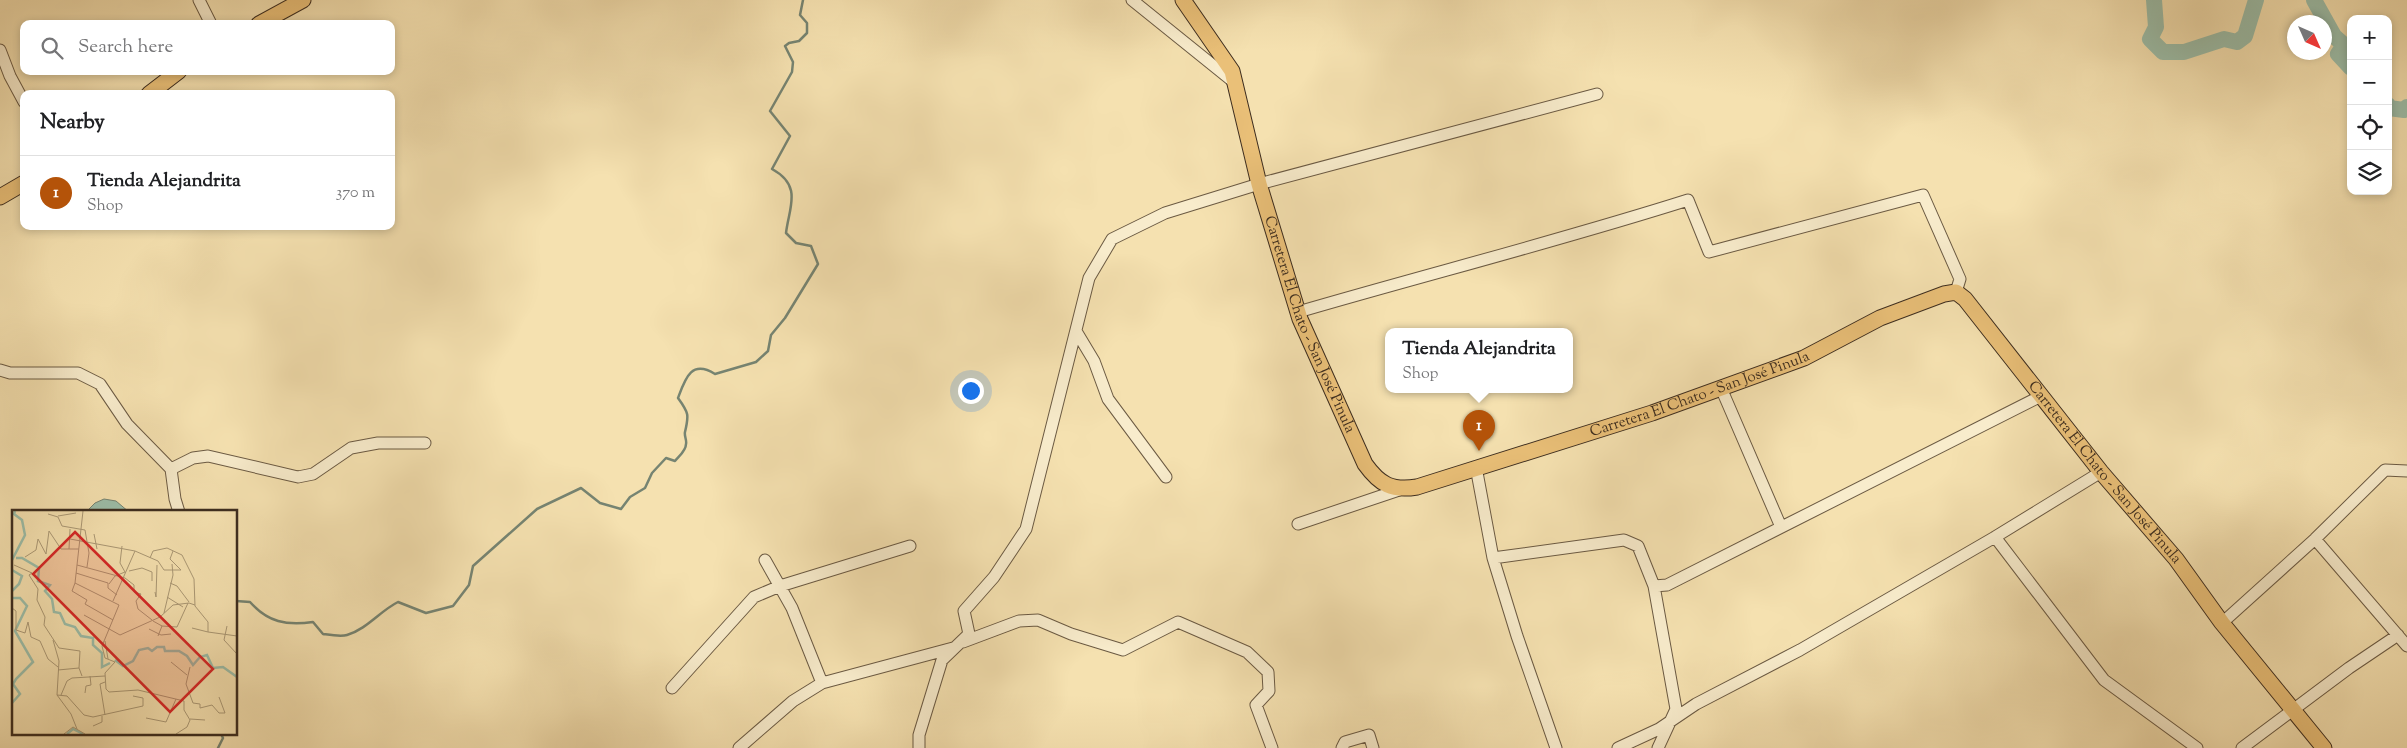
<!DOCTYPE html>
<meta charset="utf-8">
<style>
body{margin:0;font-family:"Sorts Mill Goudy",serif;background:#f2f2f2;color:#202124}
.controls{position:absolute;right:15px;top:15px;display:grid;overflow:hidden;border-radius:10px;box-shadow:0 2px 8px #0003}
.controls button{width:45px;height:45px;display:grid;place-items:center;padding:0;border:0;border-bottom:1px solid #e0e0e0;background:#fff;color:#202124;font:25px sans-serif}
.compass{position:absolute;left:2287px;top:15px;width:45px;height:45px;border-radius:50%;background:#fff;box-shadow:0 2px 8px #0003;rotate:135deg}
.you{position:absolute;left:970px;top:390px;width:18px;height:18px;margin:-12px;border:4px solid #fff;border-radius:50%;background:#1a73e8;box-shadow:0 0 0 8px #1a73e833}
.badge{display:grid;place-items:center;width:32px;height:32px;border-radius:50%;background:#b45309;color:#fff;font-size:16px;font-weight:700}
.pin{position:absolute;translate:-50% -41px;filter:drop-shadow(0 1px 2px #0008)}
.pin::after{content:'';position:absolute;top:26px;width:18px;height:15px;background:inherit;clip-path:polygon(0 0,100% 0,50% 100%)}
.popup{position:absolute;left:1385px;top:328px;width:188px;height:65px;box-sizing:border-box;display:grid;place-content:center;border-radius:10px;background:#fff;filter:drop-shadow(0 1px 4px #0005);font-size:16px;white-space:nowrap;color:#757577}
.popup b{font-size:19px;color:#202124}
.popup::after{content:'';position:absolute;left:50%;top:100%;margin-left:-10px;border:10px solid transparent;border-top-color:#fff}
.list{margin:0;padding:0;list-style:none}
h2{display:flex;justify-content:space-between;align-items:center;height:65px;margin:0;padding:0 20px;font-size:21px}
h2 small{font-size:16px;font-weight:400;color:#757577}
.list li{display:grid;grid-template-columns:32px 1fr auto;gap:15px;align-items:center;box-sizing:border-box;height:75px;padding:0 20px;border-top:1px solid #e0e0e0}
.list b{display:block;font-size:19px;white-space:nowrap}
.list p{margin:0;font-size:16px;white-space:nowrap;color:#757577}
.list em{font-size:16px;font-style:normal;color:#757577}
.icon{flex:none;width:28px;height:28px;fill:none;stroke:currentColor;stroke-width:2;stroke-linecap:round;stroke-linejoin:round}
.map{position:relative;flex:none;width:2407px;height:748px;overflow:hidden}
.search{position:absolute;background:#fff;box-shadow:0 2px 8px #0003;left:20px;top:20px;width:375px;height:55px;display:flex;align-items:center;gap:12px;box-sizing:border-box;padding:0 18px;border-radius:10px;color:#757577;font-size:19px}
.panel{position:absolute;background:#fff;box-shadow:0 2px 8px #0003;left:20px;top:90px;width:375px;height:140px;border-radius:10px}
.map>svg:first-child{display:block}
.water{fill:#9cbea9;stroke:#768472}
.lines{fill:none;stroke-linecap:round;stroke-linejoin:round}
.stream{stroke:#768472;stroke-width:2.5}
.river{stroke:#9cbea9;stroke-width:16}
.minor-casing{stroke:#6b5a43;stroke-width:13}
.major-casing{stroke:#3d2d1f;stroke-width:17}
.minor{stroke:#f8eccc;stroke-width:11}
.major{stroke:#eac078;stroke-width:15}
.labels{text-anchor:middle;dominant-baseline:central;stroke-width:4;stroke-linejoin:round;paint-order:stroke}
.street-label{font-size:15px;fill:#3d2d1f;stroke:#f8eccc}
.inset-river{fill:none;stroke:#9cbea9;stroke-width:2.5}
.inset-road{fill:none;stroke:#ab9976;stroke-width:1}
.view{fill:#d62828;fill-opacity:0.15;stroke:#d62828;stroke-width:2.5}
.inset-edge{fill:none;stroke:#3d2d1f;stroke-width:2.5}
</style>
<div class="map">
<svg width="2407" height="748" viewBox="0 0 2407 748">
<rect width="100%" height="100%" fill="#f5e1b0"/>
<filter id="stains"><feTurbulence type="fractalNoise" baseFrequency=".004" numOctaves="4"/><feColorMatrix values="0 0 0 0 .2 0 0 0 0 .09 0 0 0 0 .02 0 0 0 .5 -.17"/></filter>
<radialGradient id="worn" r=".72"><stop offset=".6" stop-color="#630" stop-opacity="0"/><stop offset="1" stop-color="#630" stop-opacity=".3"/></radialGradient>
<path class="water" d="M 104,499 L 116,501 L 129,512 L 86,512 L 95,503 Z"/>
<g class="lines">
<path class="stream" d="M 236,601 L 250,602 C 268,622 286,626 313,622 L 323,634 C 330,635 341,637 347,635 C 367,629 380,611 398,602 L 426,613 L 453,606 L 469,585 L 473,566 L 537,509 L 581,488 L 600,503 L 621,509 L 630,497 L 645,488 L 652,473 L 666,458 L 675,461 C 679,456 686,451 686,444 C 687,440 684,436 685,432 C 689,415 689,413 678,398 C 685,379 691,359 715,374 L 756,362 L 768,351 L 771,335 L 785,318 L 818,264 L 811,246 L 796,243 L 786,233 C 789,207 803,186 772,169 L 790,136 L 770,111 L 792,72 L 793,62 L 785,46 L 789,43 L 799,41 L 807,33 L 807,23 L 800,15 L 803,0
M 218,748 L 223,738 L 221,734"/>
<path class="river" d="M 2154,0 L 2156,27 L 2150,39 L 2163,52 L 2184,52 L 2224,39 L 2237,42 L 2245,36 L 2256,0
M 2314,0 L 2334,36 L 2344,45 L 2338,54 L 2351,68
M 2388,105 L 2389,108 L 2404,110 L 2407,107"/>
<g class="minor-casing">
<path id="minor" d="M 199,0 L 211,24
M 1132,0 L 1235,83
M 0,50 L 10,76 L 24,102
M 1298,312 C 1428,274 1559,241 1688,200 L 1709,252 L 1923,195 L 1960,279 L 1956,292
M 1076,331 L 1094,361 L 1108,399 L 1166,477
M 0,370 L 10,373 L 78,373 L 100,384 L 127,424 L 171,469 L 175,499 L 179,512
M 1721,388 L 1781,527
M 1476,467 L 1493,558 L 1517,636 L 1556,748
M 171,469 L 193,458 L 208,456 L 298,477 L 313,474 L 351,448 L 378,443 L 425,443
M 1298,524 L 1399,490
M 1995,537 L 2104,680 L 2197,748
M 2315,539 L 2407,646
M 1493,558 L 1624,540 L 1638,546 L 1654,586 L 1667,585 L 2041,396
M 765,560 L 792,608 L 822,683 L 953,648
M 1654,586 L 1676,709 L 1658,748
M 2222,623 L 2315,539 L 2385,470 L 2407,471
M 963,642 L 1019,621 L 1038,620 L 1071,634 L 1123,650 L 1178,622 L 1247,652 L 1268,672 L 1269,691 L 1256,705 L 1272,748
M 672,688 L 754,597 L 780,586 L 910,546
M 739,748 L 793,701 L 822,683
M 919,748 L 919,735 L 942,660 L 969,634 L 964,611 L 994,577 L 1026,529 L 1089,278 L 1112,239 L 1165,213 L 1259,184 L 1597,94
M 1342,748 L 1345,742 L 1369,735 L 1373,748
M 1618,748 L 1659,729 L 1696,704 L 1800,650 L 1995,537 L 2101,472
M 2242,748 L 2349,668 L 2398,635"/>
</g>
<g class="major-casing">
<g id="major">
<path id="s1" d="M 1183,0 L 1232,71 L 1259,184 L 1300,319 L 1365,464 C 1380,485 1392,491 1417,487 L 1652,413 L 1804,358 L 1880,318 L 1944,294 L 1956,292 L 1965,299 L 2101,472 L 2176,559 L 2222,623 L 2324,748"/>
<path d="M 259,24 L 303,0"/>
<path d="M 149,94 L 179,71"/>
<path d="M 0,197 L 24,183"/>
</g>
</g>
<use href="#minor" class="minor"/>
<use href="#major" class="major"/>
</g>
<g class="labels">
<g class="street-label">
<text stroke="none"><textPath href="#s1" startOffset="352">Carretera El Chato - San José Pinula</textPath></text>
<text stroke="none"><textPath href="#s1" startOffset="861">Carretera El Chato - San José Pinula</textPath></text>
<text stroke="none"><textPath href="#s1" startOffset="1372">Carretera El Chato - San José Pinula</textPath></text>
</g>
</g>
<g transform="translate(12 510)">
<rect width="225" height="225" fill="#f5e1b0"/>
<path class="inset-river" d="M 4,48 L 10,48 L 27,58 L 26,71 L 38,75 L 33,81 L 40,89 L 42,102 L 48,103 L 53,114 L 63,117 L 69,126 L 81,128 L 81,135 L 90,143 L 90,157 L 98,153M 0,50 L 13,25 L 10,10 L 2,4 L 3,1M 0,60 L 10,66 L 7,74 L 0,81M 0,88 L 8,88 L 15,96 L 3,121 L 21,152 L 4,169 L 1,174 L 8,184 L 0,193M 103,150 L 111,156 L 121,151 L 127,140 L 136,138 L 140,141 L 145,137 L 152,137 L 153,141 L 167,141 L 175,146 L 181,155 L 188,147 L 195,145 L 201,158 L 211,157 L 225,167M 55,224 L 61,219 L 71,224"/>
<path class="inset-road" d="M 71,1 L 63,73 L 107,95 L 90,136 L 93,148 L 103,152 L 93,163 L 94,179 L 97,182 L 126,180 L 172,191 L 172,200 L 178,210 L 175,217 L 164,224M 36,4 L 46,7 L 50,16 L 73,20 L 77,43 L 75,57M 46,6 L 64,3M 37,21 L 49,39 L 67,39M 82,24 L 85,39M 26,29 L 34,44M 58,29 L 123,41 L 101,91M 57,39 L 58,19M 123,41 L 146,51 L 152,60 L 169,60 L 158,49 L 161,41M 34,44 L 37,21M 13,47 L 24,40 L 26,29M 138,48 L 141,41 L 155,38 L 170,45 L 182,69 L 183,96 L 196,112 L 196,122 L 225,126M 2,55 L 20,63 L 17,65 L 26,79 L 25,90 L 33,107 L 32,115 L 47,138 L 68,141 L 67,158 L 70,166M 65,55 L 113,68 L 122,75 L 122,82 L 129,84 L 124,91 L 126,99 L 140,110M 117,61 L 130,58 L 140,62 L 140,71M 64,63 L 96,73 L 96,78 L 105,85M 63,73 L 60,81 L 75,90 L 73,94 L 101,110M 158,73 L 165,76 L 177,92M 97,74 L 103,66 L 113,62 L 108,53 L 110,36M 143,82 L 144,87 L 145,55M 155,87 L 171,97M 0,98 L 4,101 L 4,120 L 13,123 L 16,112 L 19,127 L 28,131 L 36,149 L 46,157M 152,103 L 161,65 L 160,54M 72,105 L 108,125 L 148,107 L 161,95 L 177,93 L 183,95M 141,111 L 150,116 L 146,126M 150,116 L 165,117 L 176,93M 215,116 L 212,130 L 225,144M 180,118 L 196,122M 137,119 L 149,125 L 159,124M 41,130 L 47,151 L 45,185 L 59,204 L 65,219M 93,131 L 96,149M 159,152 L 175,165M 178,157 L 174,174 L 181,193 L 188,194 L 188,198 L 200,195 L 207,203 L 213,203 L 207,187M 46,160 L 67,158M 73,183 L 74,176 L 79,175 L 78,166M 45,185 L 55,186 L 72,205 L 81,207 L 131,196 L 131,188 L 121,186M 49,185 L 55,171 L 60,168 L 93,166M 93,205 L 88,174 L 93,172M 134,208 L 154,212 L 164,189M 178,209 L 193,210M 81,216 L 90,212 L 90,206M 52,224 L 61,217 L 73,224"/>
<path class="view" d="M 63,22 L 201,159 L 158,202 L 21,64 Z"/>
<rect width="225" height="225" class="inset-edge"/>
</g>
<rect width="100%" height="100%" filter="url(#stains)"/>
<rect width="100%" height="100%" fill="url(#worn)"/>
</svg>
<div class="controls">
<button>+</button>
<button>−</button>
<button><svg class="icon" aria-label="locate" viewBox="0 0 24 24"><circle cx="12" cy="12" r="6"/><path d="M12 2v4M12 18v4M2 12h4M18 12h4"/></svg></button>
<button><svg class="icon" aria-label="layers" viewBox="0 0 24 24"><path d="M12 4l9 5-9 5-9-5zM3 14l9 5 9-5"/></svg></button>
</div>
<svg class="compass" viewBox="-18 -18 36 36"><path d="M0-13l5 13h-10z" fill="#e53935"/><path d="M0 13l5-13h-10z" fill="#757577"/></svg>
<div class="you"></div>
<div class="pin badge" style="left:1479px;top:451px">1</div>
<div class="popup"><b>Tienda Alejandrita</b>Shop</div>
<div class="search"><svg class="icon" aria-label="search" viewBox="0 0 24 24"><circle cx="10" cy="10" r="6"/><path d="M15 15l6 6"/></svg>Search here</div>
<section class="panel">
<h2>Nearby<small></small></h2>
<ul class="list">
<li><span class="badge">1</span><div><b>Tienda Alejandrita</b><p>Shop</p></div><em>370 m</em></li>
</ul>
</section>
</div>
